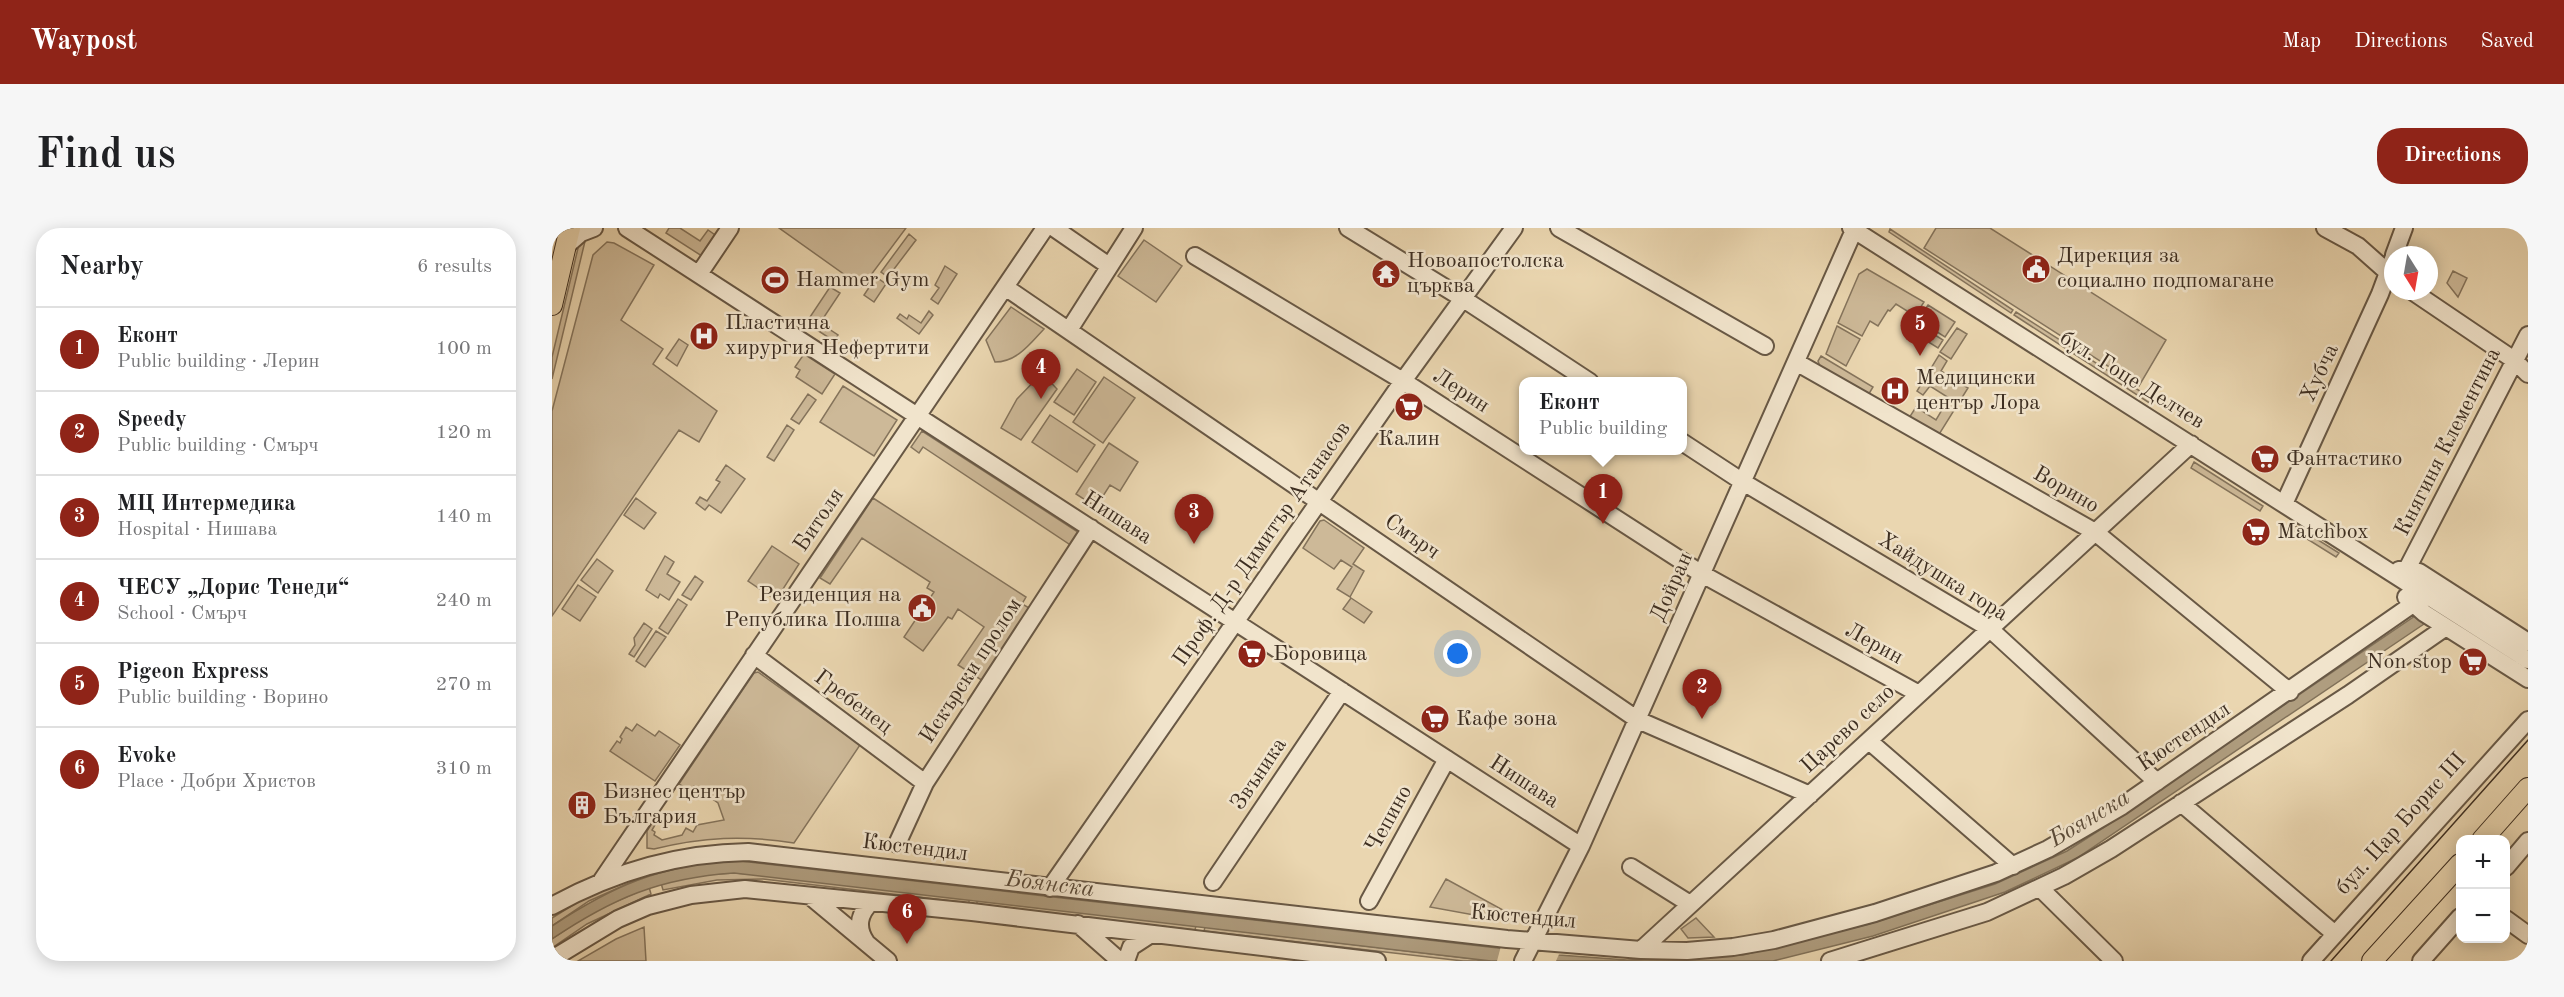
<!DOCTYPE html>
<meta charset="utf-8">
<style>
body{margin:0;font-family:"Old Standard TT",serif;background:#f6f6f6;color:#202124}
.controls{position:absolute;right:18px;bottom:18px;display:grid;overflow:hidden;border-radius:12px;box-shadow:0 3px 15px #0003}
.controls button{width:54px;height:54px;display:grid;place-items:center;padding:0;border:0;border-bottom:2px solid #e0e0e0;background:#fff;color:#202124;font:30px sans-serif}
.compass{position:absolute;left:1832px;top:18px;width:54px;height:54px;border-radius:50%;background:#fff;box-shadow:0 3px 15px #0003;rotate:169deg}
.you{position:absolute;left:906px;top:426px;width:21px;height:21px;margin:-15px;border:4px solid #fff;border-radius:50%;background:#1a73e8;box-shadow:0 0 0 9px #1a73e833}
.badge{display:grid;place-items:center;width:39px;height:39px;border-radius:50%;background:#8f2418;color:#fff;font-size:20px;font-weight:700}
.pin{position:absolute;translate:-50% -50px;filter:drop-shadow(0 2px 3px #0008)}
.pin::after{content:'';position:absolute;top:32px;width:21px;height:18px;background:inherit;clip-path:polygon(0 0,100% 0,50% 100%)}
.popup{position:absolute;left:967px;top:149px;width:168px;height:78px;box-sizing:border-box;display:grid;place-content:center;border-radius:12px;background:#fff;filter:drop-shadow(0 2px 4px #0005);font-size:20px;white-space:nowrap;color:#757577}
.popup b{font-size:22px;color:#202124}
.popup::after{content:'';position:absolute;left:50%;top:100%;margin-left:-12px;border:12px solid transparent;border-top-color:#fff}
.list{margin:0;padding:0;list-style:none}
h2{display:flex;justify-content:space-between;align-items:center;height:78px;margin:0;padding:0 24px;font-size:26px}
h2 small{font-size:20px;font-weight:400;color:#757577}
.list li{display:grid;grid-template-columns:39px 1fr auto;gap:18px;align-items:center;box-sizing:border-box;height:84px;padding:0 24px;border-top:2px solid #e0e0e0}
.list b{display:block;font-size:22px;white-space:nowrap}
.list p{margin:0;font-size:20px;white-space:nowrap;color:#757577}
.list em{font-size:20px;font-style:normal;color:#757577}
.map{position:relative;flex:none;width:1976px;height:733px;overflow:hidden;border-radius:24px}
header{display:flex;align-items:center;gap:36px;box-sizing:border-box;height:84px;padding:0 30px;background:#8f2418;color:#fff}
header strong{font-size:28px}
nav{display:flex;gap:33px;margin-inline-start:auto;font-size:21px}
.intro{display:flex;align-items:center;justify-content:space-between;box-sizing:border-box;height:144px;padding:0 36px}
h1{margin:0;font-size:42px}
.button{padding:15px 27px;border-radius:24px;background:#8f2418;color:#fff;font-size:21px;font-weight:700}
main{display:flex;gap:36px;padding:0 36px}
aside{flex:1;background:#fff;border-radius:24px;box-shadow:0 3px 15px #0003}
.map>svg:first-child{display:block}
.green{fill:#cdb998;stroke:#85745c;stroke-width:1.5}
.water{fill:#af9d7f;stroke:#817159;stroke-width:1.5}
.pier{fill:#ead6b0}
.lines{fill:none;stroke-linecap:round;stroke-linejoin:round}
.minor-casing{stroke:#685845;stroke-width:20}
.major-casing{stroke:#3d2e21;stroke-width:22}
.minor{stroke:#f1e4cc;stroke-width:16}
.major{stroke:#ead6b0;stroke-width:20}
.tram{stroke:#3d2e21;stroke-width:1.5}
.labels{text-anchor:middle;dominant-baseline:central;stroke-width:5;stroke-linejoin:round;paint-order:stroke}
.poi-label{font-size:22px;fill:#3d2e21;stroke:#f1e4cc;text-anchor:start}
.street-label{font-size:22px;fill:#3d2e21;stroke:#f1e4cc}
.water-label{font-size:24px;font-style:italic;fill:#5a4a38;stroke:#f1e4cc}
</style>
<header>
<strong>Waypost</strong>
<nav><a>Map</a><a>Directions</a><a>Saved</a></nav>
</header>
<div class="intro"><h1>Find us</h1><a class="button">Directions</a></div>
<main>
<aside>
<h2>Nearby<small>6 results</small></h2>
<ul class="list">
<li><span class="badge">1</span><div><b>Еконт</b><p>Public building · Лерин</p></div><em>100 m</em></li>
<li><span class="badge">2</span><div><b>Speedy</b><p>Public building · Смърч</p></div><em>120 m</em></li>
<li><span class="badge">3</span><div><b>МЦ Интермедика</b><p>Hospital · Нишава</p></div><em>140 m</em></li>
<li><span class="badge">4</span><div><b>ЧЕСУ „Дорис Тенеди“</b><p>School · Смърч</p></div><em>240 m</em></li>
<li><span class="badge">5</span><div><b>Pigeon Express</b><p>Public building · Ворино</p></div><em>270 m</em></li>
<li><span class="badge">6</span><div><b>Evoke</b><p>Place · Добри Христов</p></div><em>310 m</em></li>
</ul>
</aside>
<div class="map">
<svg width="1976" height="733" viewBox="0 0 1976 733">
<rect width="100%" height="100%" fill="#ead6b0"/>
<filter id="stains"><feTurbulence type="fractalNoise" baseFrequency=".00333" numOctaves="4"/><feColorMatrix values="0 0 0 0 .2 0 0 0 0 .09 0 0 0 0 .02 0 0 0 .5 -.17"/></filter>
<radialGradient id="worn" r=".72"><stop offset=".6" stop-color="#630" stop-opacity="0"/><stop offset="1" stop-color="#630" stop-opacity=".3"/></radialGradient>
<path class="green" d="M 117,0 L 128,0 L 148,13 L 156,2 L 166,9 L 153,30 L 114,5 Z
M 227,0 L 354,0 L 310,59 Z
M 1384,0 L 1438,0 L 1614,112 L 1587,158 L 1372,20 Z
M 1338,1 L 1461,82 L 1459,85 L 1337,4 Z
M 357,6 L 364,12 L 336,49 L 329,44 Z
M 34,9 L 0,151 L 0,129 L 27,16 Z
M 592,12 L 630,38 L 604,74 L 566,48 Z
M 55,14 L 62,15 L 102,37 L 69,92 L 111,121 L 101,136 L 165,183 L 147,214 L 127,202 L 0,388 L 0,183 L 41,27 Z
M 393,38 L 405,46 L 386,76 L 379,71 L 387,60 L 383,57 Z
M 1315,41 L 1372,74 L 1363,88 L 1344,76 L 1338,83 L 1336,82 L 1326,98 L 1318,93 L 1310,108 L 1286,95 L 1307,46 Z
M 1901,43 L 1915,50 L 1906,69 L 1895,55 Z
M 324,49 L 334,56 L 322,74 L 312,67 Z
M 278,59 L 288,65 L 268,95 L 286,107 L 282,113 L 254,95 Z
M 1376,77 L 1403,94 L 1393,109 L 1366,92 Z
M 459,79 L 492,101 C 478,116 465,134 443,134 L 434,112 Z
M 377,83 L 381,87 L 367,106 L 345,90 L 348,86 L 355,91 L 357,87 L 369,95 Z
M 1464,84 L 1602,172 L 1599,176 L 1462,87 Z
M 1367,97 L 1391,112 L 1386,120 L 1362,105 Z
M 1285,98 L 1308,111 L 1294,138 L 1274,126 Z
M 1405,100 L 1415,106 L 1399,131 L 1388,124 Z
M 127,111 L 136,117 L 125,138 L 114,130 Z
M 252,126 L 283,146 L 270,166 L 244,149 L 248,142 L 243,139 Z
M 1387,127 L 1395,133 L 1389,143 L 1416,160 L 1386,208 L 1357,190 L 1364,179 L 1384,192 L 1397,170 L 1378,158 L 1371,167 L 1365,163 Z
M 1269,128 L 1321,159 L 1315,169 L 1270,144 L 1266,133 Z
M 525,141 L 544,154 L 522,187 L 502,174 Z
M 490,145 L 505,161 L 469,212 L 449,200 L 465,171 Z
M 552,149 L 583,170 L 551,215 L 521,194 Z
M 291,158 L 345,192 L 322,228 L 268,194 Z
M 256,166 L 264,172 L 247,196 L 239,191 Z
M 498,187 L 543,217 L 525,244 L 480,214 Z
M 235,197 L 242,202 L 222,233 L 215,229 Z
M 370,203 L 529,306 L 520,318 L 371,219 L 367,225 L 359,219 Z
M 557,215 L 586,234 L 568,263 L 558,257 L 544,279 L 524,266 Z
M 1642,234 L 1711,278 L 1708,283 L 1639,240 Z
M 174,237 L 193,251 L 169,285 L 157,277 L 153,282 L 144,275 L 148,269 L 155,273 L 168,254 L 164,252 Z
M 84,270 L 104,285 L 92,301 L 72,287 Z
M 321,270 L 474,369 L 470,376 L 479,381 L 431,453 L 406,437 L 432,399 L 406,381 L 400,391 L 396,389 L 371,423 L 352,409 L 382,364 L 375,360 L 378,354 L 310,310 L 278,356 L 268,350 Z
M 772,292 L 812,320 L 801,336 L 812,343 L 798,369 L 785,361 L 800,339 L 789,332 L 782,341 L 751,320 L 768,293 Z
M 1739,295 L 1787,325 L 1784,329 L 1736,299 Z
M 220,318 L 247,336 L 224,372 L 196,353 Z
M 113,328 L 122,334 L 115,346 L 128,354 L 117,372 L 108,366 L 106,370 L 94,362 Z
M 45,331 L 61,343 L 46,365 L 29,352 Z
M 143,348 L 151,354 L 139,372 L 130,367 Z
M 26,357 L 44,369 L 28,393 L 10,381 Z
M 799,370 L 820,384 L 812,395 L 791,381 Z
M 126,371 L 135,377 L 116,406 L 107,400 Z
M 92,395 L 100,401 L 82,429 L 77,426 L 83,417 L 82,410 Z
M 104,403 L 114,409 L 93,439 L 84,433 Z
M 206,444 L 308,517 L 242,615 C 192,607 151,609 102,621 L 95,620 L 95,603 L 100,595 L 103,597 L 100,602 L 103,604 L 102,607 L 110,612 L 130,607 L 134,600 L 141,604 L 145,597 L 172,592 L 166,575 L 142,558 L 138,563 L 127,556 L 202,445 Z
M 85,496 L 103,508 L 107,503 L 128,517 L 103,553 L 58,523 L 65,513 L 68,515 L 70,511 L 68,509 L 74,499 L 80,503 Z
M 91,644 L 93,648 L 37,673 L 0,698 L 0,690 L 37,667 Z
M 182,645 L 211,647 L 417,671 L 417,675 L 211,651 L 165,652 L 111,662 L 109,655 L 149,647 Z
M 894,651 L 962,688 L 955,693 L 878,679 Z
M 427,655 L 646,681 L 646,685 L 427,659 Z
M 97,659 L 99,666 L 35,696 L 0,720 L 0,711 L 40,684 Z
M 425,672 L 644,698 L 643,702 L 425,676 Z
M 655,682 L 949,718 L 948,721 L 654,686 Z
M 1144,690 L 1162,709 L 1136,710 L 1129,701 Z
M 92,699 L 94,733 L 26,733 L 64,711 Z
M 653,699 L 939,733 L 911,733 L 652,703 Z"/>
<path class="water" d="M 1863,388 L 1872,396 L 1525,630 L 1453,664 L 1321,708 L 1221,733 L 939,733 L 182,645 C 108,650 61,670 0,711 L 0,698 C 62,657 106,639 180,632 L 1007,727 L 1075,732 L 1191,727 L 1317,696 L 1443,656 L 1515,623 L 1557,596 Z"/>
<path class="pier" d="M 949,718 L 1008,724 L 1004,733 L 945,733 Z"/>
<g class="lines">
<g class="minor-casing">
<path id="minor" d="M 75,0 L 1029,618
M 502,0 L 557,38
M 796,0 L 910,70 L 1038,154
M 1007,0 L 1213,118
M 1299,0 L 1976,432
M 1773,0 L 1806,18 L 1841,49
M 14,18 L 29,5 L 42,0
M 1842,27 L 1852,0
M 643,28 L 851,153 L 1150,346 L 1367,466
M 147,46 L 178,0
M 453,59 L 1086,492 L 1258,567
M 1860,63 L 1962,132 L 1976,146
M 517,102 L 582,0
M 1244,134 L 1543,304 L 1738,464
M 1130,214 L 1191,254 L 1438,401 L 1605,554
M 1732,276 L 1828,66 L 1841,31
M 1855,341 L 1976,107
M 1847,342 L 1855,341 L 1867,344 L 1976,414
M 1854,369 L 1872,385 L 1976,451
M 202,427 L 373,555
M 1317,513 L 1461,638
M 1629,575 L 1783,706
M 345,616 L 373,555 L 539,300
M 1079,639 L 1138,676
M 1954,639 L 1976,613
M 50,652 L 493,0
M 661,654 L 790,463
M 498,660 L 851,153 L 962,0
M 1488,660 L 1562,733
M 258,668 L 336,733
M 817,673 L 895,531
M 0,678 C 61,644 125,625 196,624 L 955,711 L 1089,722 L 1135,723 L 1181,719 L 1222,712 L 1323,685 L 1444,645 L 1496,621 L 1570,578 L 1861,376
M 1954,691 L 1976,707
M 526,696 L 568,733
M 314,714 C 304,699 307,686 319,674
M 1089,722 L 1639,216
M 0,731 L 66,691 L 96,678 L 139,667 L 193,661 L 420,684 L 825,733
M 574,733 L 579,719 L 599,706
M 971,733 L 1029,618 L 1303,0
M 1278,733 L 1435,684 L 1512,648 L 1559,621 L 1796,467 L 1894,399
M 1759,733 L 1976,492
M 1869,733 L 1908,689"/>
</g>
<g class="major-casing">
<path id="major" d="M 0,77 L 18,0
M 1930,612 L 1976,560
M 1820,733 L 1908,636"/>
</g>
<use href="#minor" class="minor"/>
<use href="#major" class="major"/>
<path class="tram" d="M 1779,733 L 1976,512"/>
</g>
<defs>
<g id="civic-disc" transform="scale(1.5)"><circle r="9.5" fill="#8f2418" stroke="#f1e4cc"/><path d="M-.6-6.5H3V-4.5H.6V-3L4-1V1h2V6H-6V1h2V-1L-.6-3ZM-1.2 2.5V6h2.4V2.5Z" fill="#fff"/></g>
<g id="temple-disc" transform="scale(1.5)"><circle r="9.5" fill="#8f2418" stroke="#f1e4cc"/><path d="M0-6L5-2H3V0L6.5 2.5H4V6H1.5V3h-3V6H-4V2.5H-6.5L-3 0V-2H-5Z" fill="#fff"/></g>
<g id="stadium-disc" transform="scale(1.5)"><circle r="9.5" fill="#8f2418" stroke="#f1e4cc"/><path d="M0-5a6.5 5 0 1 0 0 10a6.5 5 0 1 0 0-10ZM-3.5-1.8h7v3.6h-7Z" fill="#fff"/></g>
<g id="hospital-disc" transform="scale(1.5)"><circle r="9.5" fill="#8f2418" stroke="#f1e4cc"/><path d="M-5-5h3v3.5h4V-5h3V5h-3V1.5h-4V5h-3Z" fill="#fff"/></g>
<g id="supermarket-disc" transform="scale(1.5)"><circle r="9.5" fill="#8f2418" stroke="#f1e4cc"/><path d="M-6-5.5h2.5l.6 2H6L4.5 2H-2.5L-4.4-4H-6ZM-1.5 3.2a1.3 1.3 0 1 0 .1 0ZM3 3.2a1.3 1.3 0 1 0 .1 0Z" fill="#fff"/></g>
<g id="building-disc" transform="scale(1.5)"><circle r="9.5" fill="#8f2418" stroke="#f1e4cc"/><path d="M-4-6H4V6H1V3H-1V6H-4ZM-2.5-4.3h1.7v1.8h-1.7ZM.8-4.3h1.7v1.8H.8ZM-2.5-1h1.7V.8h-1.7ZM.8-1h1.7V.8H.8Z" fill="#fff"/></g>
</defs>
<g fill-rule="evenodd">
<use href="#civic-disc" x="1484" y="41"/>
<use href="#temple-disc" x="834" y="46"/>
<use href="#stadium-disc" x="223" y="52"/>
<use href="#hospital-disc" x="152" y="108"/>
<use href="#hospital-disc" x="1343" y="163"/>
<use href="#supermarket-disc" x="857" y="179"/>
<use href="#supermarket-disc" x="1713" y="231"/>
<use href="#supermarket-disc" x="1704" y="304"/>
<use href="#civic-disc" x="370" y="380"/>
<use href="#supermarket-disc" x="700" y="426"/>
<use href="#supermarket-disc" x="1921" y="434"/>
<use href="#supermarket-disc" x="883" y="491"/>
<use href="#building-disc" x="30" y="577"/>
</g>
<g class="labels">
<g class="poi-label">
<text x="1505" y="28">Дирекция за<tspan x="1505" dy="25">социално подпомагане</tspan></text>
<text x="855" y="33">Новоапостолска<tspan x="855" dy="25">църква</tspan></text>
<text x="244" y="52">Hammer Gym</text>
<text x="173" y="95">Пластична<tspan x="173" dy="25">хирургия Нефертити</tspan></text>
<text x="1364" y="150">Медицински<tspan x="1364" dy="25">център Лора</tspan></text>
<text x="857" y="211" text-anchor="middle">Калин</text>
<text x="1734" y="231">Фантастико</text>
<text x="1725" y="304">Matchbox</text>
<text x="349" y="367" text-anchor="end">Резиденция на<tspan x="349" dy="25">Република Полша</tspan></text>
<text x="721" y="426">Боровица</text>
<text x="1900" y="434" text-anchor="end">Non stop</text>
<text x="904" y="491">Кафе зона</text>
<text x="51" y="564">Бизнес център<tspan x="51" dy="25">България</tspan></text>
</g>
<g class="street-label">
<text transform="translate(1768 145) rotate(-65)">Хубча</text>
<text transform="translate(1580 152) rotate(32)">бул. Гоце Делчев</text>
<text transform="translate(909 163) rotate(33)">Лерин</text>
<text transform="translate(1896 214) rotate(-63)">Княгиня Клементина</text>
<text transform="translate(1514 262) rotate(30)">Ворино</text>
<text transform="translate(565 290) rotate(33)">Нишава</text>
<text transform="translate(267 292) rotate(-56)">Битоля</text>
<text transform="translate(860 309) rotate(35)">Смърч</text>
<text transform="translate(710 316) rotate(-55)">Проф. Д-р Димитър Атанасов</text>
<text transform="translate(1391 349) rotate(32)">Хайдушка гора</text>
<text transform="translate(1120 359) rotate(-66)">Дойран</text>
<text transform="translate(1322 416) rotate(29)">Лерин</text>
<text transform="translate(419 443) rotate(-57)">Искърски пролом</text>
<text transform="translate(301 474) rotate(37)">Гребенец</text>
<text transform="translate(1296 501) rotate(-43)">Царево село</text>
<text transform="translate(1632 509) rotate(-34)">Кюстендил</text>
<text transform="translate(707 546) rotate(-56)">Звъника</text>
<text transform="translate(972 554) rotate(33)">Нишава</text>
<text transform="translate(837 591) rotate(-61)">Чепино</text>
<text transform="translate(1849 596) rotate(-48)">бул. Цар Борис III</text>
<text transform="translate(363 620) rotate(7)">Кюстендил</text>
<text transform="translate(971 689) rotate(5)">Кюстендил</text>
</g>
<g class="water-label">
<text transform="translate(1538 591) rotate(-31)">Боянска</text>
<text transform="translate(498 657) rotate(7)">Боянска</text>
</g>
</g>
<rect width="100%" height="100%" filter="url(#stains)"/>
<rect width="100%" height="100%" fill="url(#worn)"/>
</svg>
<div class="controls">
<button>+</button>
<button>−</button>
</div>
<svg class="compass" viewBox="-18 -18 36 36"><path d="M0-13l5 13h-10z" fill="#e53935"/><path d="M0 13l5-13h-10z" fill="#757577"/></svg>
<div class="you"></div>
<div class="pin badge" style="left:1051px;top:296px">1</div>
<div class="popup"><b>Еконт</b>Public building</div>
<div class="pin badge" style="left:1150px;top:491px">2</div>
<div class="pin badge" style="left:642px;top:316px">3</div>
<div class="pin badge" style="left:489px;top:171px">4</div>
<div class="pin badge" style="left:1368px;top:128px">5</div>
<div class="pin badge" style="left:355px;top:716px">6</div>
</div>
</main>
